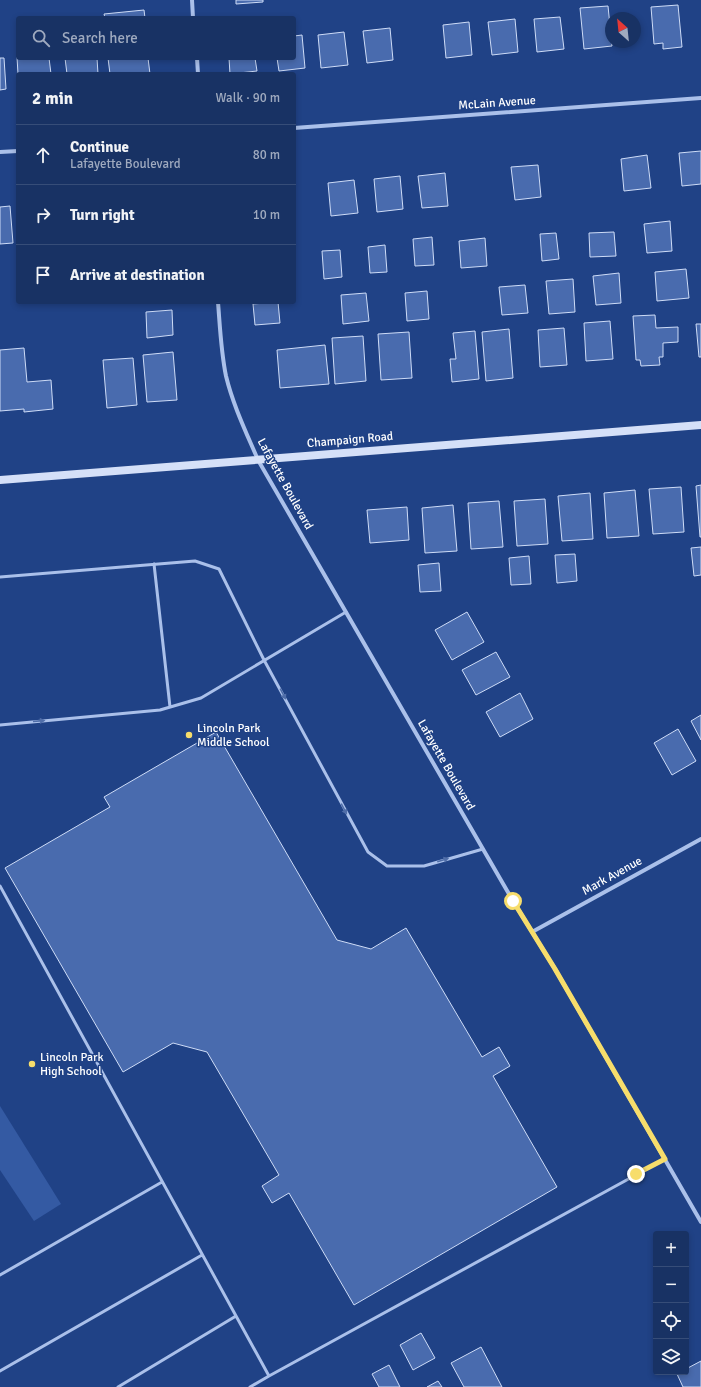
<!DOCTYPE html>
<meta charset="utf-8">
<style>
body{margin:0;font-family:Signika,sans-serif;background:#253e6d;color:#f1f3f6}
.controls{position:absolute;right:12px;bottom:12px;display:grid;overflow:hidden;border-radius:4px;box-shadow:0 2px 6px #0003}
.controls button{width:36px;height:36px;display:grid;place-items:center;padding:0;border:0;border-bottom:1px solid #364d78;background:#183264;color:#f1f3f6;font:20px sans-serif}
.compass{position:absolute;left:605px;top:12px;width:36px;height:36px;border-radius:50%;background:#183264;box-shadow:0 2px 6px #0003;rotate:333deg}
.stop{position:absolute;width:12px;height:12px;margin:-9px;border:3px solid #f7dd6b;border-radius:50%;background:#fff}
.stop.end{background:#f7dd6b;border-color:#fff;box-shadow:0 1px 4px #0008}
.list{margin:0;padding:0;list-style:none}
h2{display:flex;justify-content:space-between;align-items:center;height:52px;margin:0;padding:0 16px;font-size:17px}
h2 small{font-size:13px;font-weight:400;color:#9faabf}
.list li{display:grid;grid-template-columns:26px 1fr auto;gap:12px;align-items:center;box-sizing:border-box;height:60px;padding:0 16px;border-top:1px solid #364d78}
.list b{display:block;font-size:15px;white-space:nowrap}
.list p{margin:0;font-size:13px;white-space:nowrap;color:#9faabf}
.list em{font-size:13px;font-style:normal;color:#9faabf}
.icon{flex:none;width:22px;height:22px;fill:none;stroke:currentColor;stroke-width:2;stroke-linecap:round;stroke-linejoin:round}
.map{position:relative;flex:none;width:701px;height:1387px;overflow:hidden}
.search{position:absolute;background:#183264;box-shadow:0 2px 6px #0003;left:16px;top:16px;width:280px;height:44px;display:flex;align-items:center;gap:10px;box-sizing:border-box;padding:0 14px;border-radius:4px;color:#9faabf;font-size:15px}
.panel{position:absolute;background:#183264;box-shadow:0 2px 6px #0003;left:16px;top:72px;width:280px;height:232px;border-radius:4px}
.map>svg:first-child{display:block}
.green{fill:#345aa3}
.building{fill:#496bae;stroke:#cedcf7}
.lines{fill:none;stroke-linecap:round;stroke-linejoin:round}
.lane{stroke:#aac0ea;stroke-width:3}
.street{stroke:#aac0ea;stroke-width:4}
.secondary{stroke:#d5e0f8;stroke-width:8}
.oneway{fill:#506ea9}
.route{stroke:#f7dd6b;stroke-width:5}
.poi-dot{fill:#f7dd6b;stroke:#204286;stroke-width:1.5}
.labels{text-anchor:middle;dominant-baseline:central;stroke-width:3;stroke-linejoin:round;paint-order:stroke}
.street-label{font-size:12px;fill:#fff;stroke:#204286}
.poi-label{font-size:12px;fill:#fff;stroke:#204286;text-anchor:start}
</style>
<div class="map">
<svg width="701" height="1387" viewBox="0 0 701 1387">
<rect width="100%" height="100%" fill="#204286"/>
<path class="green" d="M 0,1106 L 61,1204 L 34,1221 L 0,1170 Z"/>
<path class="building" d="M 236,0 L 263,0 L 263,2 L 236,4 Z
M 678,5 L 682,47 L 663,49 L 663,43 L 654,44 L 651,7 Z
M 608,6 L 612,46 L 584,49 L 580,8 Z
M 144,10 L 145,18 L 105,18 L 104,14 Z
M 560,17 L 564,49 L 537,52 L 534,19 Z
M 515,19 L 518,52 L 492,55 L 488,22 Z
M 469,22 L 472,55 L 446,58 L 443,25 Z
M 390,28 L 393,60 L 367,63 L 363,31 Z
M 344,32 L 348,65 L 321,68 L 318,35 Z
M 302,35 L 305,68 L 279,71 L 277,58 L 294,58 L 294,36 Z
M 17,57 L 49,58 L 51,74 L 18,74 Z
M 0,58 L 4,58 L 6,89 L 0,90 Z
M 65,58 L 97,58 L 98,74 L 67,74 Z
M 108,58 L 148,58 L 150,74 L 110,74 Z
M 229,58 L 255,58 L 257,71 L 230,74 Z
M 701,151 L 701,184 L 682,186 L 679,153 Z
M 647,155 L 651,188 L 624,191 L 621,159 Z
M 538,165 L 541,197 L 515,200 L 511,167 Z
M 445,173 L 448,206 L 422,208 L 418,176 Z
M 400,176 L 403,209 L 377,212 L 374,179 Z
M 354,180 L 358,213 L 331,216 L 328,183 Z
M 10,206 L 13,243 L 0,244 L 0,207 Z
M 670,221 L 672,251 L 647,253 L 644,224 Z
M 614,232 L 616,256 L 590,257 L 589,233 Z
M 556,233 L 559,259 L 542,261 L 540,234 Z
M 432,237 L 434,265 L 415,266 L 413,239 Z
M 485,238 L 487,266 L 461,268 L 459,241 Z
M 385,245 L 387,272 L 370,273 L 368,247 Z
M 340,250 L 342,277 L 324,279 L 322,251 Z
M 686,269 L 689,298 L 657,301 L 655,272 Z
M 619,273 L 621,303 L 596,305 L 593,276 Z
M 573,279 L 575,312 L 549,314 L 546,281 Z
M 525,285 L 528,313 L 502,315 L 499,287 Z
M 427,291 L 429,319 L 407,321 L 405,293 Z
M 366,293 L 369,321 L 343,324 L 341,295 Z
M 278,302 L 280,323 L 255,325 L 253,304 Z
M 172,310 L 173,335 L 147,338 L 146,312 Z
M 655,315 L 656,328 L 678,327 L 678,342 L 663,343 L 663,357 L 659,357 L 660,365 L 641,366 L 640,360 L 636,360 L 633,316 Z
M 610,321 L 613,359 L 586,361 L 584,323 Z
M 696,324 L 701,324 L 701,357 L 699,357 Z
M 564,328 L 567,365 L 540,367 L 538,330 Z
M 509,329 L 513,378 L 486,381 L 482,332 Z
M 475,331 L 479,379 L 452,382 L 450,359 L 456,359 L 453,333 Z
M 409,332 L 412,378 L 381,380 L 378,334 Z
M 363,336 L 366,381 L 335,384 L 332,338 Z
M 325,345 L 329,384 L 280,388 L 277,350 Z
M 24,348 L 27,382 L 51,380 L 53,409 L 24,412 L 24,409 L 0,411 L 0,350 Z
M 173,352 L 177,400 L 147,402 L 143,355 Z
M 133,358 L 137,405 L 107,408 L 103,360 Z
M 701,485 L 701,537 L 700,537 L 696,486 Z
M 681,487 L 684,532 L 653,534 L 649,489 Z
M 635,490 L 639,536 L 607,538 L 604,493 Z
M 590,493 L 593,539 L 562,541 L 558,496 Z
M 545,499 L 548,544 L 517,546 L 514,501 Z
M 499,501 L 503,547 L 471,549 L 468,503 Z
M 453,505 L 457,551 L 425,553 L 422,508 Z
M 407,507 L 409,540 L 370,543 L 367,510 Z
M 701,547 L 701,575 L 694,576 L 691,548 Z
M 575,554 L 577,581 L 557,583 L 555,555 Z
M 529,556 L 531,584 L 511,585 L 509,558 Z
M 439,563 L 441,591 L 420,592 L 418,565 Z
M 467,612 L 484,642 L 452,660 L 435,630 Z
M 496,652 L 510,677 L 476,695 L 462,670 Z
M 520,693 L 533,719 L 500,737 L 486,712 Z
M 701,715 L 701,740 L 691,721 Z
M 678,729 L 696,761 L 672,775 L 654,743 Z
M 216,732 L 337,940 L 371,949 L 406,928 L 482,1057 L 499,1047 L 510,1066 L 493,1076 L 557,1187 L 354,1305 L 289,1193 L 272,1203 L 262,1186 L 279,1175 L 207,1052 L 173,1043 L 123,1072 L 5,868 L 110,807 L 104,797 Z
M 421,1333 L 435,1358 L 413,1370 L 400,1345 Z
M 481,1347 L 502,1387 L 464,1387 L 451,1363 Z
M 701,1361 L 701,1387 L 683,1387 L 677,1374 L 686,1372 L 686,1369 Z
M 389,1365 L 400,1387 L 379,1387 L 372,1374 Z
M 438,1381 L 442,1387 L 427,1387 Z"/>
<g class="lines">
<path class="lane" d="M 154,564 L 170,707
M 0,577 L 195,561 L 219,569 L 264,660 L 368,852 L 387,866 L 424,866 L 483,849
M 0,725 L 160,710 L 201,698 L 346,612
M 0,886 L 269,1376 L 665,1159
M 0,1275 L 162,1182
M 0,1371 L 202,1255
M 118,1387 L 236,1316
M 250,1387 L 269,1376"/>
<path class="street" d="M 192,0 L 193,18
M 197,58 L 198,74
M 294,128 L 701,98
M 0,152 L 18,151
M 218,302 C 220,327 221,352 226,376 C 233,405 246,432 258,460 L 513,901 L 555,969 L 701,1222
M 532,932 L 701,839"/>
<path class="secondary" d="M 0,480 L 701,425"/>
</g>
<defs><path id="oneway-solid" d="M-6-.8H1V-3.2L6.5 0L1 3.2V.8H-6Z"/></defs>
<g class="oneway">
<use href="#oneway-solid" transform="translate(283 694) rotate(62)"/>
<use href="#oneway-solid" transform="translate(39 721) rotate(-5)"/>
<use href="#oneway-solid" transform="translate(344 809) rotate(62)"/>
<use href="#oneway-solid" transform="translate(443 860) rotate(-17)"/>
</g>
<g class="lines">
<path class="route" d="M 513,901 L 555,969 L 665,1159 L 636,1174"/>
</g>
<g class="poi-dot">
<circle cx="189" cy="735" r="4"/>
<circle cx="32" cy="1064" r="4"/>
</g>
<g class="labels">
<g class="street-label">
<text transform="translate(497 103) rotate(-4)">McLain Avenue</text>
<text transform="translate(350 440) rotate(-5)">Champaign Road</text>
<text transform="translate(285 484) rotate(61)">Lafayette Boulevard</text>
<text transform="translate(446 765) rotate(60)">Lafayette Boulevard</text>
<text transform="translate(612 876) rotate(-29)">Mark Avenue</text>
</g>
<g class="poi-label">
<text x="197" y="728">Lincoln Park<tspan x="197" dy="14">Middle School</tspan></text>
<text x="40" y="1057">Lincoln Park<tspan x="40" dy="14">High School</tspan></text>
</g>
</g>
</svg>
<div class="controls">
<button>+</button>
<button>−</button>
<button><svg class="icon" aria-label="locate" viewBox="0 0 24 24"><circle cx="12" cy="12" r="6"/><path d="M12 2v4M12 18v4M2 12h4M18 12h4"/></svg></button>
<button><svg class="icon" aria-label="layers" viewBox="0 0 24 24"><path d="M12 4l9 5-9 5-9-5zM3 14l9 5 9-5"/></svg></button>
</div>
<svg class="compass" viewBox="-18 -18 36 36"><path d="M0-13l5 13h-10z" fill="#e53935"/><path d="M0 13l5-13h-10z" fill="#9faabf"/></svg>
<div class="stop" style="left:513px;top:901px"></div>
<div class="stop end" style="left:636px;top:1174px"></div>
<div class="search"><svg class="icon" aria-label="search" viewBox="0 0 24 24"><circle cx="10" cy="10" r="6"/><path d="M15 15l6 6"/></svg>Search here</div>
<section class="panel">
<h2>2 min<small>Walk · 90 m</small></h2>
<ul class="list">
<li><svg class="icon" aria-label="ahead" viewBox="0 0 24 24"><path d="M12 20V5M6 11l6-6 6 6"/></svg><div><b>Continue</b><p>Lafayette Boulevard</p></div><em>80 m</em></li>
<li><svg class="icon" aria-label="right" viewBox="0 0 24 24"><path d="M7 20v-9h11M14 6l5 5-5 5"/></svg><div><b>Turn right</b></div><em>10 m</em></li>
<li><svg class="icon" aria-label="arrive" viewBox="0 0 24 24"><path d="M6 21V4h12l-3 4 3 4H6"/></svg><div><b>Arrive at destination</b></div></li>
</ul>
</section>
</div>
